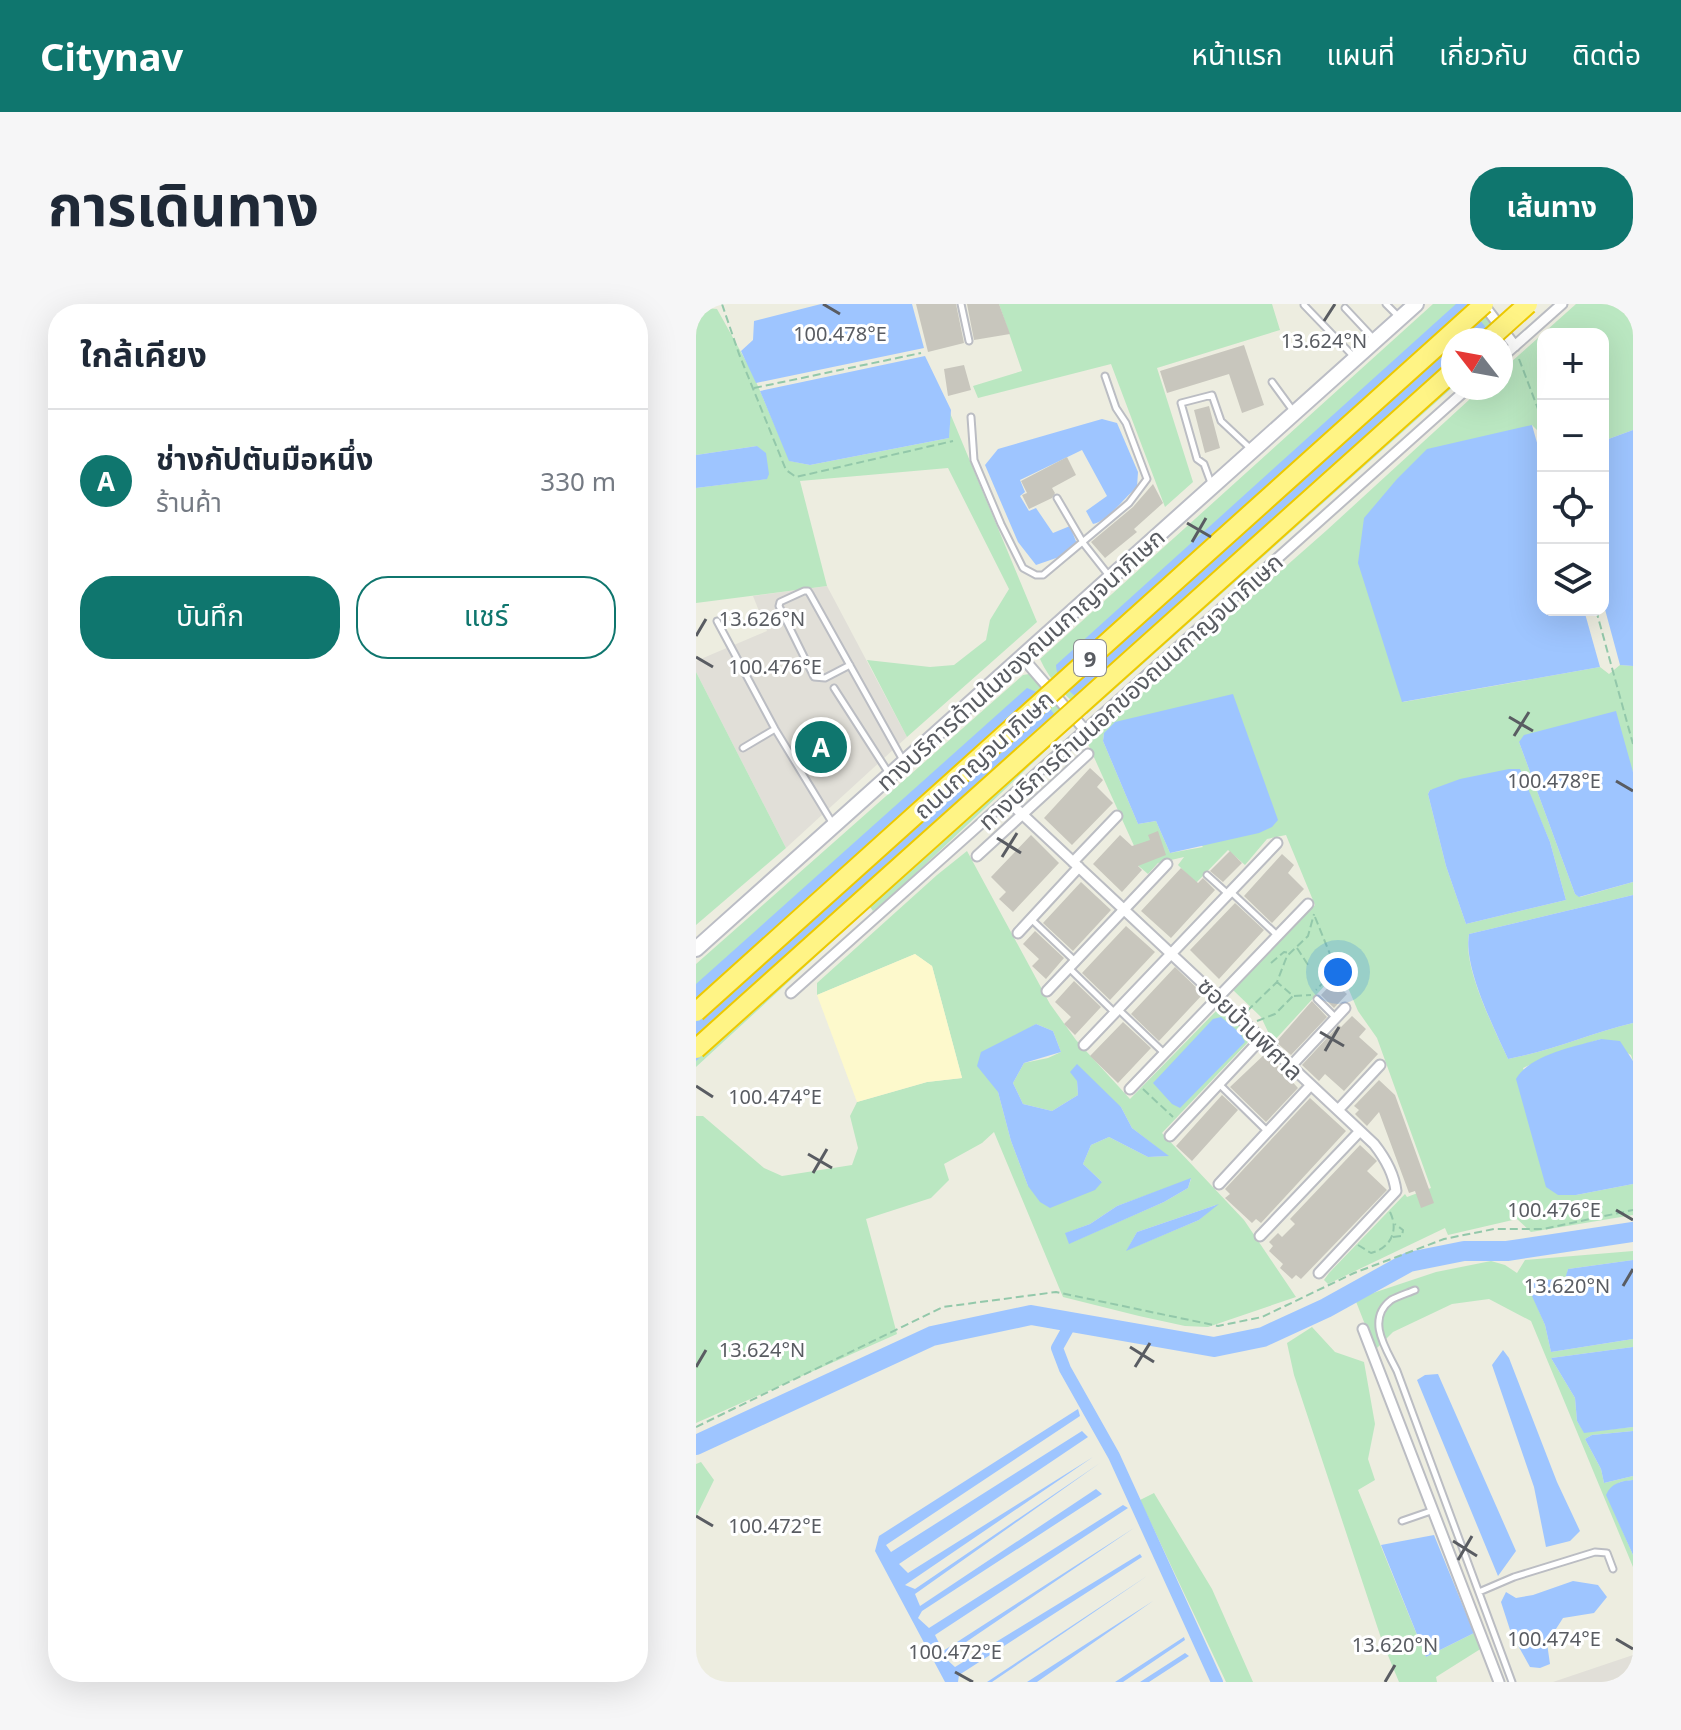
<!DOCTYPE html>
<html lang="th">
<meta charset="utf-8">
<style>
body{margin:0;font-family:"Noto Sans","Noto Sans Thai",sans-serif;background:#f6f6f7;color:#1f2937}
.controls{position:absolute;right:24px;top:24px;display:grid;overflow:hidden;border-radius:16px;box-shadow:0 8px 32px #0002}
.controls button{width:72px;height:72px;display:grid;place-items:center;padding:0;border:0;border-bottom:2px solid #e0e1e3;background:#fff;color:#1f2937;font:40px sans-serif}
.compass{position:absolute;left:745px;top:24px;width:72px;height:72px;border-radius:50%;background:#fff;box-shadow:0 8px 32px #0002;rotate:301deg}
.you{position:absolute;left:642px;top:668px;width:28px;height:28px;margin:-20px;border:6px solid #fff;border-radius:50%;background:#1a73e8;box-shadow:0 0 0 12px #1a73e833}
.badge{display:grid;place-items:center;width:52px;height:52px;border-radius:50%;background:#0f766e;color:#fff;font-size:26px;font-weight:700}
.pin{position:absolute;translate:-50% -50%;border:4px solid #fff;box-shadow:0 2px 8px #0006}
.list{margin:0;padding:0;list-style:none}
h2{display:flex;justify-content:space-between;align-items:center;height:104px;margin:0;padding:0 32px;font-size:34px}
h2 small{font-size:26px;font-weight:400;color:#747a83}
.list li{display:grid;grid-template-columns:52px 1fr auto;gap:24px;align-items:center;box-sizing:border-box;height:144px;padding:0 32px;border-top:2px solid #e0e1e3}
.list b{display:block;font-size:30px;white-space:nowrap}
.list p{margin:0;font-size:26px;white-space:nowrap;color:#747a83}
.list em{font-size:26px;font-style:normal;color:#747a83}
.actions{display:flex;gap:16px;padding:24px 32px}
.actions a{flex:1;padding:18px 0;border:2px solid #0f766e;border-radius:32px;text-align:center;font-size:28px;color:#0f766e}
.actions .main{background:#0f766e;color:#fff}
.icon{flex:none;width:44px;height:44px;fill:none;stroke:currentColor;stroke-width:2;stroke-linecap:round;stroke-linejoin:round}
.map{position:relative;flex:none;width:937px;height:1378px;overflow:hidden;border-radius:32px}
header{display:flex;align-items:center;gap:48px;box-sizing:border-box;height:112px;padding:0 40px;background:#0f766e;color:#fff}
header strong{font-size:38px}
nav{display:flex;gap:44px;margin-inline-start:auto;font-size:28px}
.intro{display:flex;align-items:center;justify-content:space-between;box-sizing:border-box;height:192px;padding:0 48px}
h1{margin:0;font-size:56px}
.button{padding:20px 36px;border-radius:32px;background:#0f766e;color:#fff;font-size:28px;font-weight:700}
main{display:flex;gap:48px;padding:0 48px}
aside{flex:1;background:#fff;border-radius:32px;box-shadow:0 8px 32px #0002}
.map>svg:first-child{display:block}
.industrial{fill:#e1dfd8}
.green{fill:#bae7c1;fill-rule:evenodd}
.sand{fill:#fdf9cc}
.water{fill:#9ec5ff}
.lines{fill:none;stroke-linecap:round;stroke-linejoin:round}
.canal{stroke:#9ec5ff;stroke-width:12}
.river{stroke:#9ec5ff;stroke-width:20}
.building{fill:#c8c6bd}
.lane-casing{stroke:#bbbdc3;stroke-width:9}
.street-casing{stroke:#bbbdc3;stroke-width:13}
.secondary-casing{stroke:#bbbdc5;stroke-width:18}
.path{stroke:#93c8aa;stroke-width:2;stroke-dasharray:8 4;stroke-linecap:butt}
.lane{stroke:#fff;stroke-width:5}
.street{stroke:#fff;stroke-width:9}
.secondary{stroke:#fff;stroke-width:14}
.highway-bridge-casing{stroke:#edc900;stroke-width:22;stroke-linecap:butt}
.highway-bridge{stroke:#fff485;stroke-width:18}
.ticks{fill:none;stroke:#595c62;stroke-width:3}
.labels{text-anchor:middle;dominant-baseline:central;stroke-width:6;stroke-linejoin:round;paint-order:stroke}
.shield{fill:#fff;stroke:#8b8d91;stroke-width:2}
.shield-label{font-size:22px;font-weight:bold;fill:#595c62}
.street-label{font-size:24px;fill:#595c62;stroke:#fff}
.ticks-label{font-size:20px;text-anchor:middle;fill:#595c62;stroke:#fff;stroke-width:6;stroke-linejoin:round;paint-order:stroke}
</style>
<header>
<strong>Citynav</strong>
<nav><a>หน้าแรก</a><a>แผนที่</a><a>เกี่ยวกับ</a><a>ติดต่อ</a></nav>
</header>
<div class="intro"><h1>การเดินทาง</h1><a class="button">เส้นทาง</a></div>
<main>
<aside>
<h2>ใกล้เคียง<small></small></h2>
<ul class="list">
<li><span class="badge">A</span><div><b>ช่างกัปตันมือหนึ่ง</b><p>ร้านค้า</p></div><em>330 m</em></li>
</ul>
<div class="actions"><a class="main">บันทึก</a><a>แชร์</a></div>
</aside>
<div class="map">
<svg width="937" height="1378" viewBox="0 0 937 1378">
<rect width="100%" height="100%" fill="#edede0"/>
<path class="industrial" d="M 131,282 L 211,433 L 90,544 L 0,368 L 0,357 L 71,327 L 57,292 Z
M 937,1351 L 937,1378 L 857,1378 Z"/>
<path class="green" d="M 303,0 L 576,0 L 584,26 L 461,64 L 497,178 L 469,203 L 415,60 L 282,94 L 277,82 L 326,67 Z
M 737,0 L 780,0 L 809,36 L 805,40 L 805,36 L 757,36 L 757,83 L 391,410 C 372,394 354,378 344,355 Z
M 880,0 L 937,0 L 937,126 L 907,137 L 907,30 L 847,30 L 847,132 L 836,121 L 707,398 L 904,363 L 913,370 L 924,361 L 937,362 L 937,468 L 935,464 L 823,438 L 879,590 L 884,593 L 937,578 L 937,591 L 773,630 C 766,662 798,724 812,755 C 855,747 895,729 937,719 L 937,757 L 935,751 L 905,735 L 863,748 L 827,764 L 880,891 L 937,880 L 937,911 L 835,928 L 821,915 L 752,931 L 749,924 L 632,980 L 628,976 L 633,969 L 709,890 L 711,893 L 735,884 L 681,734 L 662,707 L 644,665 L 577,738 L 565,713 L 537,686 L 619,601 L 590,531 L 571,535 L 549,561 L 532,546 L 500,579 L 482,561 L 488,553 L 462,559 L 452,570 L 431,552 L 439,544 L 392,440 L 399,431 L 631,226 L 786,84 L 805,84 L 805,67 ZM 408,429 L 507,543 L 474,549 L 460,517 L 442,520 L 407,437 ZM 823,465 L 854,538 L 870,596 L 770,620 L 750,562 L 732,490 L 734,486 Z
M 0,3 L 21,5 L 55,66 L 94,157 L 114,161 L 253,134 L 254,109 L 341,318 L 211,433 L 171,356 L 234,363 L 258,361 L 290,336 L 294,316 L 313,285 L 252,164 L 104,177 L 131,282 L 0,299 L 0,184 L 70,175 L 61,142 L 0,151 Z
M 0,368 L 90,544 L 0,621 Z
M 333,370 L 344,379 L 376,422 L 200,588 L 177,607 L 174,603 L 0,763 L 0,660 L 327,371 Z
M 271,547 L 354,700 L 380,736 L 434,795 L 524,703 L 549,726 L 554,736 L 466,829 L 548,916 L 600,993 L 512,1023 L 489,1022 L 443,1012 L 367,993 L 298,828 L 286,839 L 248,860 L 253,876 L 235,894 L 170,915 L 201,1030 L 0,1119 L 0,812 L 7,812 L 68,864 L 86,872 L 156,861 L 162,844 L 154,812 L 161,798 L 231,778 L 266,774 L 236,662 L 219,650 L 121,691 L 121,679 L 241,571 ZM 340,720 L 357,727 L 365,748 L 352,754 L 328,759 L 317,779 L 327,800 L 356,807 L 382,791 L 381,777 L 425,803 L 436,824 L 472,852 L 452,853 L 413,833 L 395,841 L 387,860 L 406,878 L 332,882 L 315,837 L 302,788 L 317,734 ZM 495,875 L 492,884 L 468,898 L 374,939 L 370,929 L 394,920 L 421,902 ZM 520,901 L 503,916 L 431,946 L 441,928 Z
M 937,947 L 937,956 L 872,965 L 870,975 L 843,976 L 832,981 L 849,1021 L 855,1048 L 937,1035 L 937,1043 L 855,1054 L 879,1094 L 881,1117 L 888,1128 L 937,1123 L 937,1127 L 896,1131 L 889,1135 L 905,1165 L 908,1179 L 937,1172 L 937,1176 L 924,1178 L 911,1191 L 937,1251 L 937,1263 L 835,1017 L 793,995 L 756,1000 L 697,1028 L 679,1046 L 659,995 L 740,968 L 795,957 L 809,961 L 821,969 L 829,956 Z
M 616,1023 L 639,1048 L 668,1058 L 679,1120 L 672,1155 L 679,1176 L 662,1186 L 730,1353 L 778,1329 L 786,1344 L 740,1373 L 741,1378 L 703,1378 L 686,1337 L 598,1071 L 591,1039 Z
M 5,1158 L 18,1176 L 0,1213 L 0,1160 Z
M 458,1189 L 516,1285 L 557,1378 L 530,1378 L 444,1196 Z"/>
<path class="sand" d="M 219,650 L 236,662 L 266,774 L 231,778 L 161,798 L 121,691 Z"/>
<path class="water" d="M 125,0 L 216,0 L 228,44 L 60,79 L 45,47 L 57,36 L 58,17 Z
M 760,0 L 771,0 L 800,36 L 757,36 L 757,75 L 393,402 C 378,391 361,381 360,361 Z
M 229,52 L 255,106 L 253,134 L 114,161 L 93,157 L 64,87 Z
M 406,115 L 421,119 L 442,168 L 441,183 C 428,194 412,217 397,220 L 390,207 L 411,192 L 386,146 L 324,176 L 329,188 L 324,192 L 333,207 L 340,204 L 357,229 L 374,222 L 381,240 L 366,252 L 340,261 L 322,238 L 289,161 L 302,145 Z
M 836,121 L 847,160 L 847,306 L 888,306 L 904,363 L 706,398 L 662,259 L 668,214 L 701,175 L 731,145 Z
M 937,126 L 937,362 L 924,361 L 907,298 L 907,137 Z
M 61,142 L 70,149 L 73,170 L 71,175 L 0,184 L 0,151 Z
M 331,384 L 343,389 L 368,424 L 0,757 L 0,680 Z
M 537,390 L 582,516 L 576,523 L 563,529 L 474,549 L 460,517 L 442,520 L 407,437 L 408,429 L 419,418 Z
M 920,407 L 937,468 L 937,578 L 883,593 L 879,590 L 823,438 L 828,431 Z
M 813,465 L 824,465 L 854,538 L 870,596 L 770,620 L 750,562 L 732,490 L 734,486 L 764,475 Z
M 937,591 L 937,719 C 895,729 855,747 812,755 C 798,724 767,663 773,630 Z
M 525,713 L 544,729 L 549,738 L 484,804 L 476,800 L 457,779 L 517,715 Z
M 340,720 L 357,727 L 365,748 L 328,759 L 317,779 L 327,800 L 356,807 L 382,791 L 381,777 L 374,768 L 381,760 L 425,803 L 436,824 L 473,852 L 452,853 L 413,833 L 395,841 L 387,860 L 406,878 L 399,886 L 354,904 L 344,898 L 332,882 L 315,837 L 302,788 L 281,762 L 285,748 Z
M 905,735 L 924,737 L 937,757 L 937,880 L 880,891 L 862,891 L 850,883 L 820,775 C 835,750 878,743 905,735 Z
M 495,874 L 492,884 L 468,898 L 373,940 L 369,929 L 394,920 L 421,902 Z
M 523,900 L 503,916 L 430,947 L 441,928 Z
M 937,956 L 937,1035 L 855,1048 L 849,1021 L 831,981 L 843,976 L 869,975 L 872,965 Z
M 937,1043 L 937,1123 L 888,1129 L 881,1117 L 879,1094 L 855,1054 Z
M 807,1046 L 813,1054 L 861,1178 L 884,1227 L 874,1237 L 850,1243 L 838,1183 L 796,1061 Z
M 742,1070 L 820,1247 L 802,1272 L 721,1076 L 729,1071 Z
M 382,1105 L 384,1112 L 190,1241 L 195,1248 L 386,1127 L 392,1133 L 203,1260 L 212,1269 L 397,1153 L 209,1281 L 219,1285 L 404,1159 L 219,1290 L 224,1302 L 400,1185 L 406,1190 L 226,1307 L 222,1314 L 233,1324 L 427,1201 L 432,1204 L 239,1331 L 247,1347 L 438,1224 L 248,1353 L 259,1363 L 444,1250 L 446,1253 L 263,1371 L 262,1378 L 249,1378 L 179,1247 L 183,1232 Z
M 937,1127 L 937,1172 L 908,1179 L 905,1165 L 889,1135 L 896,1131 Z
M 937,1176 L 937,1251 L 910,1191 C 915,1179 925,1177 937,1176 Z
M 738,1231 L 778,1329 L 730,1353 L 685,1241 Z
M 451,1272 L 296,1378 L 291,1378 Z
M 877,1277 L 902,1281 L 911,1293 L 898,1309 L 867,1314 L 851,1339 L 854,1360 L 844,1364 L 834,1363 L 815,1329 L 805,1298 L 810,1288 L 820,1294 L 837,1291 Z
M 457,1297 L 341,1378 L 331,1378 Z
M 488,1333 L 489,1336 L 427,1378 L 419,1378 Z
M 489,1349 L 493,1352 L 453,1378 L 444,1378 Z"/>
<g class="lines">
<path class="canal" d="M 375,1019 L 361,1044 L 369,1065 L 418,1152 L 521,1378"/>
<path class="river" d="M 0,1141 L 236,1032 L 335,1011 L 518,1043 L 567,1033 L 630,1004 L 713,958 L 768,947 L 811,947 L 937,928"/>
</g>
<path class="building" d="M 220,0 L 260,0 L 268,39 L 232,48 Z
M 271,0 L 303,0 L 314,30 L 278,36 Z
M 548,41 L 568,101 L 546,109 L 533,70 L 471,89 L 464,67 Z
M 268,61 L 275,86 L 252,92 L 248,65 Z
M 513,102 L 524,144 L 509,149 L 498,106 Z
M 371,153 L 380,171 L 356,184 L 359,189 L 356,194 L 333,205 L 326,191 L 331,189 L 325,177 Z
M 457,180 L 467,199 L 438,225 L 441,228 L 409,254 L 395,238 L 437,203 Z
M 394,464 L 407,476 L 401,483 L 417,499 L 376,541 L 348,514 Z
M 462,527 L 470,551 L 442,562 L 446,566 L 426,588 L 397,560 L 424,531 L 436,542 L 454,536 L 452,531 Z
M 335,531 L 363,559 L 317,608 L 303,595 L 310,588 L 295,573 Z
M 534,547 L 546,559 L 527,578 L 514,567 Z
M 586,550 L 598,561 L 592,569 L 608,585 L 576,619 L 548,592 Z
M 485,564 L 502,579 L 507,574 L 519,586 L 475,634 L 445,607 Z
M 385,578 L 415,606 L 377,647 L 347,619 Z
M 539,599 L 568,626 L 523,675 L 494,646 Z
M 430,622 L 459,648 L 414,696 L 386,669 Z
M 339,627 L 368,654 L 350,675 L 336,662 L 343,655 L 327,640 Z
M 479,663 L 507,690 L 463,737 L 435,710 Z
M 378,677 L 405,703 L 379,731 L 368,720 L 375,713 L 359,698 Z
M 637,678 L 651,690 L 638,704 L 625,691 Z
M 616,697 L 631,713 L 595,751 L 580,738 Z
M 656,712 L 670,725 L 663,733 L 682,750 L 648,787 L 629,770 L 623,777 L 606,761 L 643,721 L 645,723 Z
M 427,718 L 455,744 L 422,779 L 394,752 Z
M 570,749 L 602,784 L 570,818 L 534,783 Z
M 683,776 L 699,791 L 738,899 L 725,904 L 719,887 L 713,889 L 683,808 L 671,822 L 659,810 L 663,806 L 658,802 Z
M 526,791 L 542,806 L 496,857 L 480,842 Z
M 614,794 L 650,827 L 565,919 L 560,915 L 556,919 L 529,894 L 534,890 L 529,885 Z
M 664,841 L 681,857 L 671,867 L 691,886 L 605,975 L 600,971 L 596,975 L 584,964 L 587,960 L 573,947 L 577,942 L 573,938 L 582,929 L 586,933 L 599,920 L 594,915 Z"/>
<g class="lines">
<g class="lane-casing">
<path id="lane" d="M 265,0 L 273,37
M 690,0 L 703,13
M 608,1 L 659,54
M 649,4 L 679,36
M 576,78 L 598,108
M 275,113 L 278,156 L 305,220 L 327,264 L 340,271 L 347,271 L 433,199 L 451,175 L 430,119 L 420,104 L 409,72
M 515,179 L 508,160 L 501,155 L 485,99 L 516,91 L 525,117 L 556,146
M 361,194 L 388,240 L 414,273
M 21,317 L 79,425 L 137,520
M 154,361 L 129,374 L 118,373 L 83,302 L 84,298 L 108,287 L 112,287 L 114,290 L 208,458
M 138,384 L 194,471
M 47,444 L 79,425
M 511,571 L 531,589
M 535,588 L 581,631
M 335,615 L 379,657
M 374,665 L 418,708
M 621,695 L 639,713
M 423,706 L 468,749
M 524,781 L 571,827
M 719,986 C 712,989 702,992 695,996 C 669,1016 691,1046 701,1067 L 816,1378
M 706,1217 L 735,1207
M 783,1288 L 818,1273 L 899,1248 L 911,1249 L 917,1265"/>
</g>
<g class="street-casing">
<path id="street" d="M 787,0 L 819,42
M 805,54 L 866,0
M 326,353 L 389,426
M 311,496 L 678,840 C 689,854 698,870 700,887 L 623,969
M 281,552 L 392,450
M 377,558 L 421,512
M 322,629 L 383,563
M 351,687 L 471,560
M 95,689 L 772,84
M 388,741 L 581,539
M 595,762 L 649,704
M 434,785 L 612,600
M 642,806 L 684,761
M 474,832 L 566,734
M 523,880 L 614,782
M 564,932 L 664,827
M 667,1025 L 803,1378"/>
</g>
<g class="secondary-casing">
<path id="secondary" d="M 0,645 L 720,0"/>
</g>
<path class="path" d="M 26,0 L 43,50 L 90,166 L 100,173 L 257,137
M 823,55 L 847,118
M 58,84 L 225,49
M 900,306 L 937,440
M 619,613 L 640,665 L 620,686
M 601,644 L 614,664
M 575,659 L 588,648 L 593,649
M 598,692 L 615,691
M 551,707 L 581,678
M 561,717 L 579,710 L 597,692 L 581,678 L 591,652 L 612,632 L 618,610
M 447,785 L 477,813
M 697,933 L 706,932 L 707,926 L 699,920
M 662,941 L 675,949 C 695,944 703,926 694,908
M 0,1123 L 247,1003 L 360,988 L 522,1022 L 566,1013 L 658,969 L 748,935 L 798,925 L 847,925 L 937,906"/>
<use href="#lane" class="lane"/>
<use href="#street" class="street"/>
<use href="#secondary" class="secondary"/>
<g class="highway-bridge-casing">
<path id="highway-bridge" d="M 792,36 L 832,0
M 0,708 L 788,0
M 0,745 L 757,67"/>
</g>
<use href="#highway-bridge" class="highway-bridge"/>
</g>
<path class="ticks" d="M 127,0 L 144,10M 628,17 L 639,0M 491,219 L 515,233M 496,238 L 510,214M 0,332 L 10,315M 0,353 L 17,363M 813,413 L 837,427M 818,432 L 833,408M 920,477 L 937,487M 301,534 L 325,549M 306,553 L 321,529M 624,728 L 648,742M 629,747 L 643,723M 0,782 L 17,793M 112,850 L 136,864M 117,869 L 131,845M 920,906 L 937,916M 927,982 L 937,965M 434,1043 L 458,1058M 0,1063 L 10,1046M 439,1063 L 454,1039M 0,1212 L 17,1222M 757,1237 L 781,1252M 762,1256 L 776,1232M 920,1335 L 937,1345M 259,1368 L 277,1378M 689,1378 L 699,1361"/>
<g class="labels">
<rect class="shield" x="378" y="336" width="32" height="36" rx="6"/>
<g class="shield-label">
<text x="394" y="354">9</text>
</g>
<g class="street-label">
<text transform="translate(324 355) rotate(-42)">ทางบริการด้านในของถนนกาญจนาภิเษก</text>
<text transform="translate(434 387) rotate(-42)">ทางบริการด้านนอกของถนนกาญจนาภิเษก</text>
<text transform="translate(287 450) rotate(-42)">ถนนกาญจนาภิเษก</text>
<text transform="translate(555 724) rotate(44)">ซอยบ้านพิศาล</text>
</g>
</g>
<g class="ticks-label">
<text x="144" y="37">100.478°E</text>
<text x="628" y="44">13.624°N</text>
<text x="66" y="322">13.626°N</text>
<text x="79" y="370">100.476°E</text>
<text x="858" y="484">100.478°E</text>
<text x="79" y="800">100.474°E</text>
<text x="858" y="913">100.476°E</text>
<text x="871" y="989">13.620°N</text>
<text x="66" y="1053">13.624°N</text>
<text x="79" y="1229">100.472°E</text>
<text x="858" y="1342">100.474°E</text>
<text x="699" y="1348">13.620°N</text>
<text x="259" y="1355">100.472°E</text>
</g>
</svg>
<div class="controls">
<button>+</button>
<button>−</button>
<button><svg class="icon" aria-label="locate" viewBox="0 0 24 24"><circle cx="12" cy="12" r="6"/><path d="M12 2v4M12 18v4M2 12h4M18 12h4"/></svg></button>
<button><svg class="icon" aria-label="layers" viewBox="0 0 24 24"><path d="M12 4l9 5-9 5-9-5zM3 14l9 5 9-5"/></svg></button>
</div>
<svg class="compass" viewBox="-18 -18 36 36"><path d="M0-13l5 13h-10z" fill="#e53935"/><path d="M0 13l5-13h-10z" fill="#747a83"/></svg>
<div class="you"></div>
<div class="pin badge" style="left:125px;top:443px">A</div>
</div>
</main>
